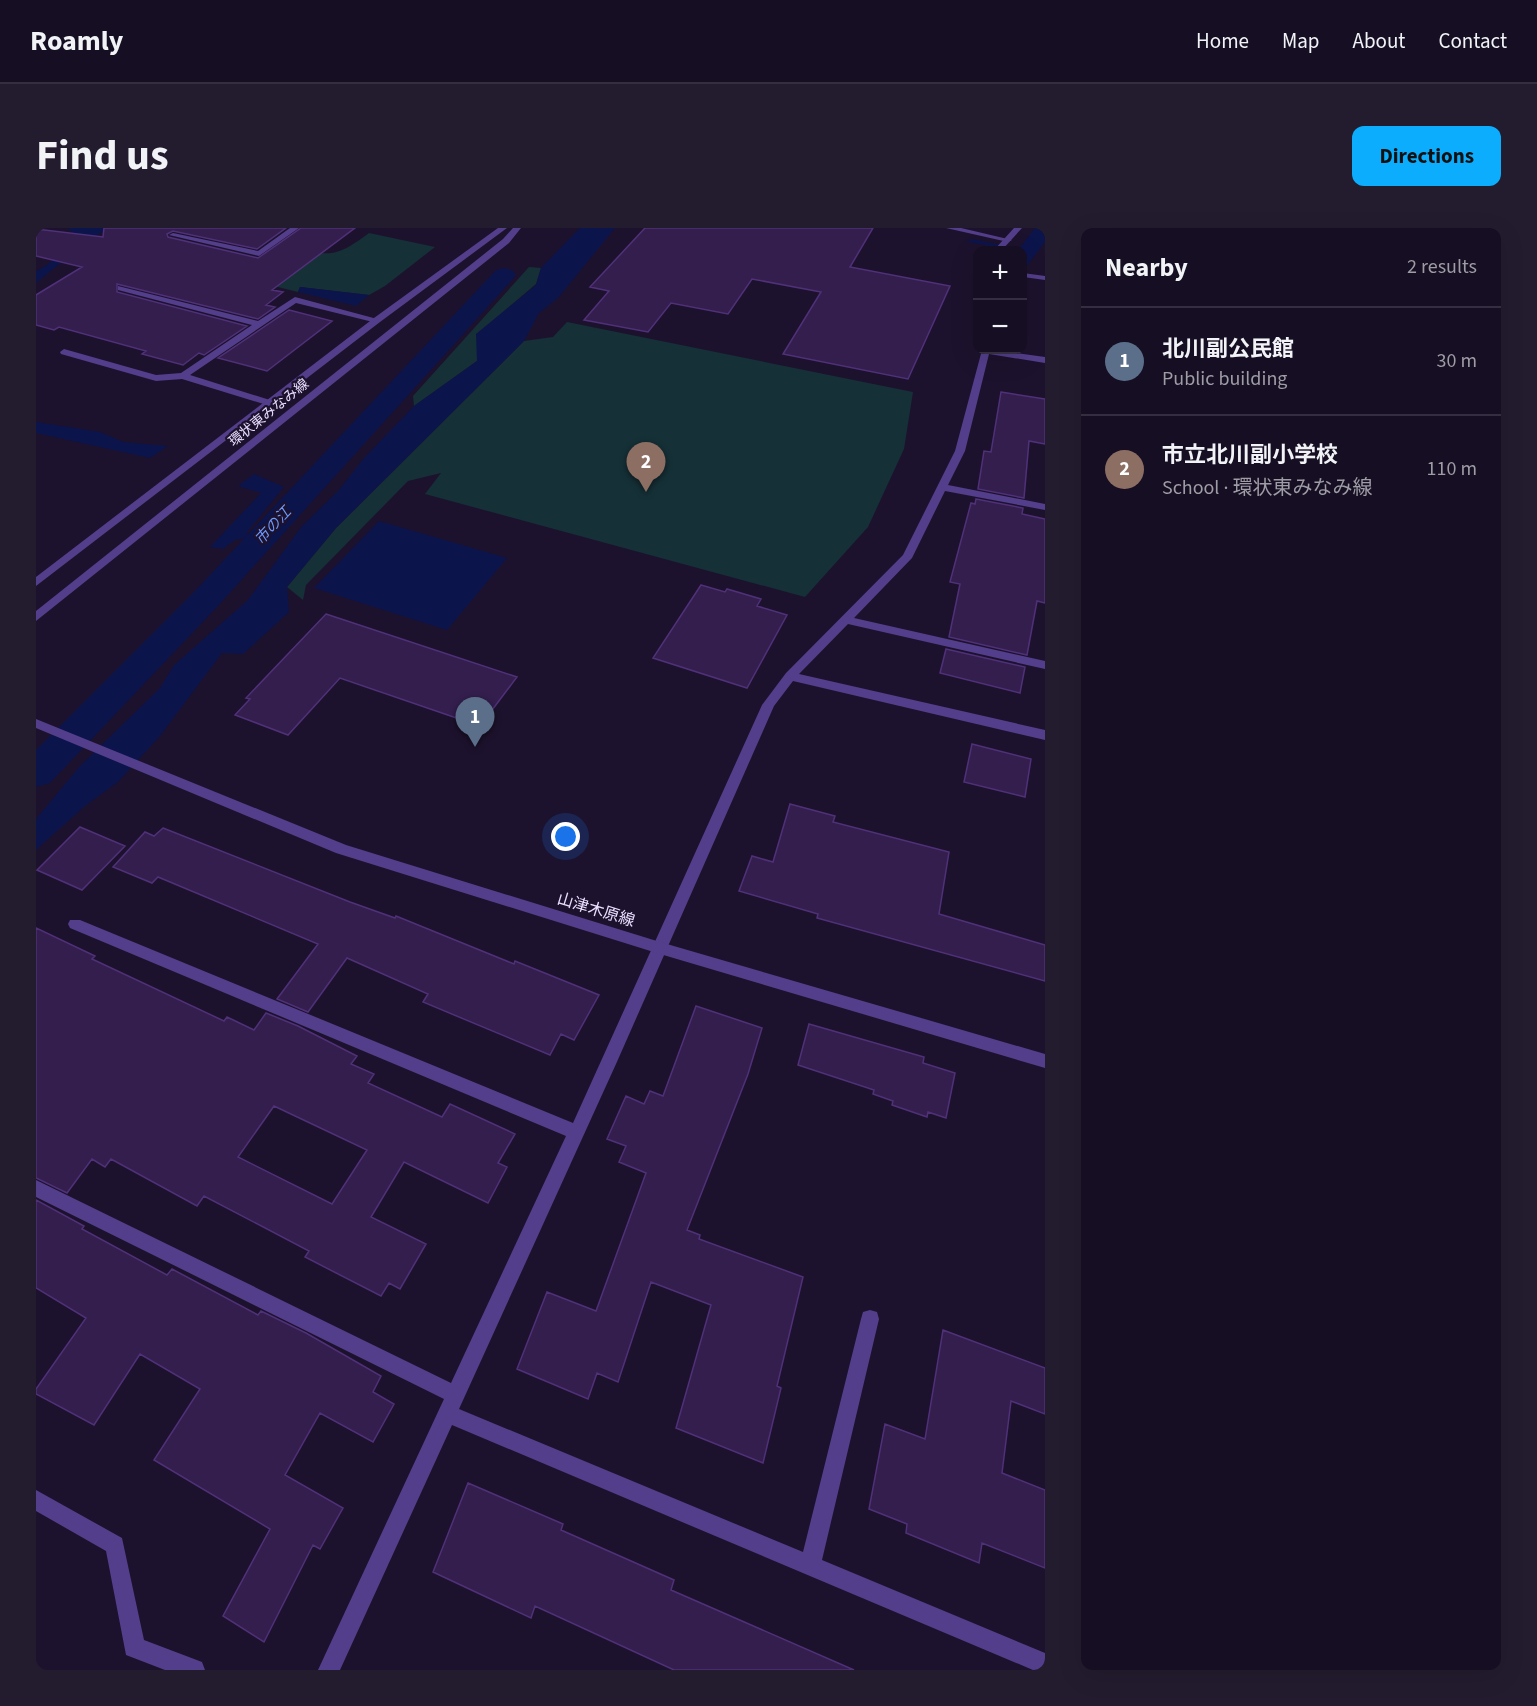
<!DOCTYPE html>
<meta charset="utf-8">
<style>
body{margin:0;font-family:"Source Sans 3","Noto Sans JP",sans-serif;background:#231c2f;color:#f1f3f6}
.controls{position:absolute;right:18px;top:18px;display:grid;overflow:hidden;border-radius:12px;box-shadow:0 6px 24px #0002}
.controls button{width:54px;height:54px;display:grid;place-items:center;padding:0;border:0;border-bottom:2px solid #352e40;background:#160e22;color:#f1f3f6;font:30px sans-serif}
.you{position:absolute;left:530px;top:609px;width:21px;height:21px;margin:-15px;border:4px solid #fff;border-radius:50%;background:#1a73e8;box-shadow:0 0 0 9px #1a73e833}
.badge{display:grid;place-items:center;width:39px;height:39px;border-radius:50%;background:#0cadfd;color:#fff;font-size:20px;font-weight:700}
.pin{position:absolute;translate:-50% -50px;filter:drop-shadow(0 2px 3px #0008)}
.pin::after{content:'';position:absolute;top:32px;width:21px;height:18px;background:inherit;clip-path:polygon(0 0,100% 0,50% 100%)}
.list{margin:0;padding:0;list-style:none}
h2{display:flex;justify-content:space-between;align-items:center;height:78px;margin:0;padding:0 24px;font-size:26px}
h2 small{font-size:20px;font-weight:400;color:#9e9ca5}
.list li{display:grid;grid-template-columns:39px 1fr auto;gap:18px;align-items:center;box-sizing:border-box;height:108px;padding:0 24px;border-top:2px solid #352e40}
.list b{display:block;font-size:22px;white-space:nowrap}
.list p{margin:0;font-size:20px;white-space:nowrap;color:#9e9ca5}
.list em{font-size:20px;font-style:normal;color:#9e9ca5}
.map{position:relative;flex:none;width:1009px;height:1442px;overflow:hidden;border-radius:12px}
header{display:flex;align-items:center;gap:36px;box-sizing:border-box;height:84px;padding:0 30px;background:#160e22;border-bottom:2px solid #352e40}
header strong{font-size:28px}
nav{display:flex;gap:33px;margin-inline-start:auto;font-size:21px}
.intro{display:flex;align-items:center;justify-content:space-between;box-sizing:border-box;height:144px;padding:0 36px}
h1{margin:0;font-size:42px}
.button{padding:15px 27px;border-radius:12px;background:#0cadfd;color:#111;font-size:21px;font-weight:700}
main{display:flex;gap:36px;padding:0 36px}
aside{flex:1;background:#160e22;border-radius:12px;box-shadow:0 6px 24px #0002}
.map>svg:first-child{display:block}
.green{fill:#153037}
.water{fill:#0c144c}
.lines{fill:none;stroke-linecap:round;stroke-linejoin:round}
.stream{fill:#0c144c;fill-rule:evenodd}
.canal{fill:#0c144c;fill-rule:evenodd}
.building{fill:#331e4e;stroke:#503179;stroke-width:1.5;fill-rule:evenodd}
.minor{fill:#533e8b;fill-rule:evenodd}
.tertiary{fill:#533e8b;fill-rule:evenodd}
.labels{text-anchor:middle;dominant-baseline:central;stroke-width:4.5;stroke-linejoin:round;paint-order:stroke}
.far-street-label{font-size:14px;fill:#eadeff;stroke:#1d122d}
.far-water-label{font-size:15px;font-style:italic;fill:#6d99fe;stroke:#1d122d}
.street-label{font-size:16px;fill:#eadeff;stroke:#1d122d}
</style>
<header>
<strong>Roamly</strong>
<nav><a>Home</a><a>Map</a><a>About</a><a>Contact</a></nav>
</header>
<div class="intro"><h1>Find us</h1><a class="button">Directions</a></div>
<main>
<div class="map">
<svg width="1009" height="1442" viewBox="0 0 1009 1442">
<rect width="100%" height="100%" fill="#1d122d"/>
<path class="green" d="M 333,5 L 399,19 L 349,58 L 333,67 L 264,59 L 262,64 L 210,51 L 253,18 C 294,28 298,31 333,5 Z
M 493,39 L 505,40 L 500,56 L 441,106 L 441,133 L 378,178 L 377,168 Z
M 531,94 L 877,164 L 868,221 L 832,299 L 769,369 L 389,266 L 405,245 L 372,253 L 270,357 L 267,372 L 251,359 L 300,300 L 488,113 L 517,109 Z"/>
<path class="water" d="M 32,0 L 72,0 L 44,19 L 0,55 L 0,43 L 11,37 L 41,9 Z
M 544,0 L 579,0 L 522,70 L 503,85 L 488,113 L 300,300 L 251,359 L 253,384 L 207,426 L 186,425 L 124,508 L 82,554 L 49,578 L 0,622 L 0,591 L 43,539 L 124,460 L 138,437 L 211,373 L 266,298 L 302,263 L 328,230 L 378,178 L 441,133 L 440,106 L 500,57 L 505,40 Z
M 999,0 L 1009,0 L 1009,14 L 987,43 L 987,22 L 982,22 Z
M 264,59 L 333,67 L 320,78 L 262,64 Z
M 0,194 L 64,204 L 87,214 L 132,218 L 114,230 L 0,205 Z
M 218,246 L 248,259 L 212,303 L 210,310 L 199,312 L 187,321 L 174,319 L 225,265 L 202,258 Z
M 343,293 L 471,330 L 411,402 L 278,360 Z"/>
<g class="lines">
<path class="stream" d="M 935,11 L 982,20 L 985,22 L 975,22 L 933,14 L 932,13 Z"/>
<path class="canal" d="M 468,40 L 476,42 L 480,47 L 476,52 L 182,378 L 14,555 L 0,559 L 0,522 L 158,364 L 460,42 Z"/>
</g>
<path class="building" d="M 68,0 L 250,0 L 221,21 L 137,3 L 131,6 L 132,9 L 222,30 L 265,0 L 319,0 L 236,62 L 247,64 L 230,77 L 239,79 L 222,91 L 81,56 L 81,64 L 211,98 L 168,127 L 163,125 L 147,137 L 106,126 L 110,123 L 23,99 L 18,102 L 0,97 L 0,67 L 46,39 L 0,28 L 0,1 L 67,9 Z
M 609,0 L 837,0 L 814,39 L 914,58 L 872,151 L 747,126 L 785,64 L 716,51 L 692,86 L 635,75 L 612,104 L 548,92 L 573,63 L 554,59 Z
M 253,82 L 296,93 L 231,143 L 182,130 Z
M 965,164 L 1009,171 L 1009,216 L 993,213 L 988,270 L 942,261 L 948,223 L 955,224 Z
M 940,271 L 987,280 L 986,286 L 1009,291 L 1009,375 L 1001,373 L 991,427 L 913,409 L 924,356 L 914,354 L 935,275 L 939,276 Z
M 665,357 L 689,364 L 691,361 L 725,371 L 721,378 L 751,387 L 711,460 L 617,430 Z
M 290,386 L 481,449 L 444,498 L 304,450 L 252,507 L 199,487 L 214,471 L 210,470 Z
M 910,421 L 989,439 L 984,465 L 904,445 Z
M 936,516 L 995,531 L 989,569 L 928,554 Z
M 754,576 L 799,588 L 797,594 L 913,624 L 903,686 L 1009,717 L 1009,753 L 781,690 L 782,686 L 703,663 L 716,628 L 737,634 Z
M 44,599 L 89,618 L 46,662 L 1,642 Z
M 127,600 L 314,674 L 359,690 L 360,688 L 478,736 L 479,733 L 563,767 L 538,812 L 525,806 L 514,827 L 387,774 L 392,766 L 311,730 L 272,784 L 241,771 L 282,716 L 122,649 L 116,655 L 77,639 L 109,604 L 118,608 Z
M 0,700 L 59,728 L 56,731 L 188,793 L 191,789 L 218,802 L 230,785 L 262,798 L 321,828 L 315,836 L 338,846 L 332,855 L 406,889 L 414,876 L 479,906 L 462,935 L 471,939 L 452,975 L 368,934 L 335,989 L 390,1016 L 364,1061 L 353,1055 L 345,1068 L 269,1029 L 273,1023 L 168,968 L 161,978 L 75,931 L 69,939 L 56,931 L 31,965 L 0,950 ZM 238,878 L 331,922 L 296,976 L 202,929 Z
M 660,778 L 726,800 L 712,846 L 651,1002 L 664,1007 L 663,1011 L 767,1049 L 741,1158 L 745,1160 L 727,1235 L 640,1200 L 675,1077 L 615,1054 L 582,1154 L 561,1145 L 552,1171 L 481,1141 L 511,1064 L 560,1083 L 610,945 L 583,934 L 590,918 L 571,911 L 590,868 L 608,876 L 614,863 L 627,868 Z
M 773,796 L 888,829 L 887,835 L 919,845 L 910,890 L 892,884 L 891,889 L 856,877 L 857,873 L 837,866 L 838,862 L 762,837 Z
M 0,972 L 48,998 L 46,1001 L 131,1047 L 136,1041 L 222,1087 L 225,1083 L 270,1105 L 345,1148 L 337,1164 L 358,1176 L 337,1214 L 284,1185 L 249,1247 L 307,1280 L 284,1321 L 277,1317 L 228,1414 L 187,1388 L 234,1301 L 118,1232 L 164,1161 L 104,1126 L 58,1197 L 0,1166 L 0,1161 L 50,1090 L 0,1060 Z
M 907,1102 L 1009,1140 L 1009,1186 L 975,1173 L 966,1245 L 1009,1262 L 1009,1340 L 946,1315 L 943,1335 L 870,1305 L 871,1296 L 833,1281 L 849,1196 L 889,1211 Z
M 432,1255 L 527,1296 L 525,1302 L 638,1352 L 635,1362 L 818,1442 L 638,1442 L 499,1378 L 495,1390 L 397,1344 Z"/>
<g class="lines">
<path class="minor" d="M 254,0 L 263,0 L 223,28 L 133,7 L 137,5 L 222,23 Z
M 978,0 L 986,0 L 966,22 L 958,22 Z
M 987,45 L 1009,48 L 1009,52 L 987,49 Z
M 82,58 L 222,93 L 259,69 L 345,92 L 341,95 L 260,75 L 154,147 L 237,173 L 237,177 L 234,178 L 146,151 L 120,153 L 25,126 L 24,124 L 28,121 L 120,147 L 145,145 L 216,97 L 82,62 Z
M 946,122 L 958,122 L 1009,129 L 1009,135 L 953,126 L 929,223 L 912,257 L 1009,276 L 1009,282 L 909,263 L 876,330 L 818,390 L 1009,433 L 1009,441 L 812,396 L 763,446 L 1009,502 L 1009,512 L 757,453 L 738,478 L 580,836 L 423,1181 L 767,1324 L 825,1091 L 827,1084 L 834,1082 L 841,1084 L 843,1091 L 786,1332 L 1009,1425 L 1009,1442 L 997,1442 L 416,1197 L 304,1442 L 282,1442 L 408,1171 L 0,969 L 0,952 L 415,1155 L 530,908 L 34,700 L 32,696 L 34,692 L 44,692 L 537,895 L 726,477 L 750,445 L 867,327 L 919,223 Z
M 0,1262 L 86,1310 L 108,1412 L 166,1434 L 169,1442 L 129,1442 L 90,1427 L 70,1323 L 0,1283 Z"/>
<path class="tertiary" d="M 462,0 L 471,0 L 344,94 L 0,358 L 0,349 L 338,90 Z
M 477,0 L 485,0 L 473,15 L 0,393 L 0,383 L 467,11 Z
M 910,0 L 925,0 L 976,12 L 972,14 Z
M 0,491 L 310,617 L 624,714 L 1009,826 L 1009,840 L 624,726 L 300,625 L 0,500 Z"/>
</g>
<g class="labels">
<g class="far-street-label">
<text transform="translate(233 185) rotate(-39)">環状東みなみ線</text>
</g>
<g class="far-water-label">
<text transform="translate(237 298) rotate(-47)">市の江</text>
</g>
<g class="street-label">
<text transform="translate(560 682) rotate(17)">山津木原線</text>
</g>
</g>
</svg>
<div class="controls">
<button>+</button>
<button>−</button>
</div>
<div class="you"></div>
<div class="pin badge" style="left:439px;top:519px;background:#5c6f8a">1</div>
<div class="pin badge" style="left:610px;top:264px;background:#8d6e63">2</div>
</div>
<aside>
<h2>Nearby<small>2 results</small></h2>
<ul class="list">
<li><span class="badge" style="background:#5c6f8a">1</span><div><b>北川副公民館</b><p>Public building</p></div><em>30 m</em></li>
<li><span class="badge" style="background:#8d6e63">2</span><div><b>市立北川副小学校</b><p>School · 環状東みなみ線</p></div><em>110 m</em></li>
</ul>
</aside>
</main>
